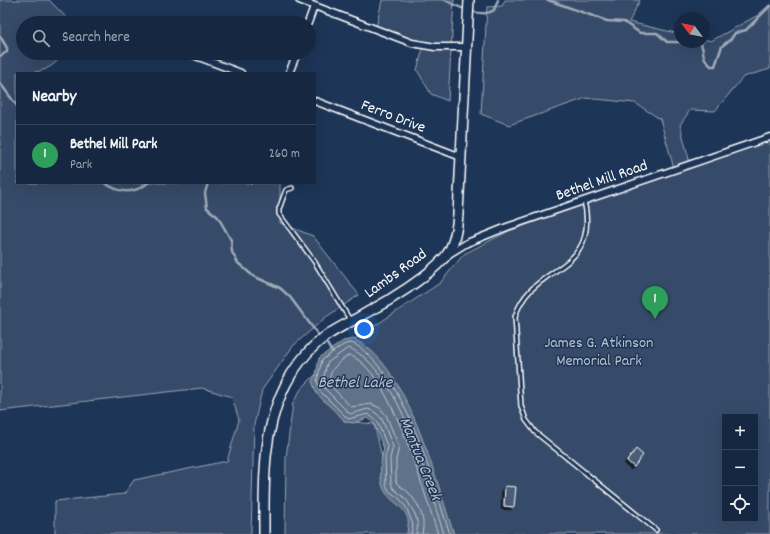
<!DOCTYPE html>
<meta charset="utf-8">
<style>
body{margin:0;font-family:Dekko,sans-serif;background:#1f3048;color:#f1f3f6}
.controls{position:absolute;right:12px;bottom:12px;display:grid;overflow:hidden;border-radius:0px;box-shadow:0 4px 16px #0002}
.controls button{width:36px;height:36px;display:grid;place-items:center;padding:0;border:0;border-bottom:1px solid #35445a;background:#162841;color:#f1f3f6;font:20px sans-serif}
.compass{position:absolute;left:674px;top:12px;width:36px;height:36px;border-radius:50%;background:#162841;box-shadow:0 4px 16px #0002;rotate:302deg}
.you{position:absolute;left:364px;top:329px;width:14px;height:14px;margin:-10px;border:3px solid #fff;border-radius:50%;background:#1a73e8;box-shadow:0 0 0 6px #1a73e833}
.badge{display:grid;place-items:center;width:26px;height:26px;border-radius:50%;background:#ea580c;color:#fff;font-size:13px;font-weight:700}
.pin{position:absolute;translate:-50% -33px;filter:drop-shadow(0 1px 2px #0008)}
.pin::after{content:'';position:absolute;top:21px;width:14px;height:12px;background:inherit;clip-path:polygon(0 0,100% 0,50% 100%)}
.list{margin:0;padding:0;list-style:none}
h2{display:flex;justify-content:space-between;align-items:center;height:52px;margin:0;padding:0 16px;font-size:17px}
h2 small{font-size:13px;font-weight:400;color:#9ea6b1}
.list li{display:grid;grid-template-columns:26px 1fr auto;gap:12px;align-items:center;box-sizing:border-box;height:60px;padding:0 16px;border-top:1px solid #35445a}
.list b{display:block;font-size:15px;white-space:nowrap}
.list p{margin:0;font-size:13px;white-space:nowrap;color:#9ea6b1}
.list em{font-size:13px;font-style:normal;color:#9ea6b1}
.icon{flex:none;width:22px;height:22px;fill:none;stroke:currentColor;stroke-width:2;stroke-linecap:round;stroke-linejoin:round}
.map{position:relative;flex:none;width:770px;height:534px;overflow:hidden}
.search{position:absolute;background:#162841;box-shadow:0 4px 16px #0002;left:16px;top:16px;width:300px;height:44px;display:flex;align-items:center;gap:10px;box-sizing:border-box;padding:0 14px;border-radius:22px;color:#9ea6b1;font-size:15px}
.panel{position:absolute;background:#162841;box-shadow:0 4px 16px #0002;left:16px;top:72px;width:300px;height:112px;border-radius:0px}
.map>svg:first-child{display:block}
.green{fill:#364b69;stroke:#9aa5b4;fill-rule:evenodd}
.water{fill:#617289;stroke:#a0aab8}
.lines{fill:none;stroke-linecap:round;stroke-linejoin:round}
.shore{stroke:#c0c7d0;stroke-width:1}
.stream{stroke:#a0aab8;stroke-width:2.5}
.building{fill:#4a5d79;stroke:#fff;filter:url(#shadow)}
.lane-casing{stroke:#fff;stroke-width:6}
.street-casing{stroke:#fff;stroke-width:9}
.secondary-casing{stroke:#fff;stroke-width:12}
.lane{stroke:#1d3557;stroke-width:3}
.street{stroke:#1d3557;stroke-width:6}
.secondary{stroke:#1d3557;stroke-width:9}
.labels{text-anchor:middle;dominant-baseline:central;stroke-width:3;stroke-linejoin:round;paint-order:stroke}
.street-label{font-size:16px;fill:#fff;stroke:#1d3557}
.park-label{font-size:16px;fill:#b9c0ca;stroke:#1d3557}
.water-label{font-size:17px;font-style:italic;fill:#b8c0ca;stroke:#1d3557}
</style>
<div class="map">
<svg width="770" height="534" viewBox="0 0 770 534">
<defs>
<filter id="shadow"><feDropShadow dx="-3" dy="3" stdDeviation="0" flood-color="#0009"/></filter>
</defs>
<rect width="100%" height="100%" fill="#1d3557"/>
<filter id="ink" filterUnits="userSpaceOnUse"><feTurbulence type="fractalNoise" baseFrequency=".025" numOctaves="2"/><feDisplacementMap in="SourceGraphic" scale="8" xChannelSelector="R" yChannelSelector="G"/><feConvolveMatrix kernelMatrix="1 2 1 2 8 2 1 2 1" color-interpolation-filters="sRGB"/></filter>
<g filter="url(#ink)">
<path class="green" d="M 0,0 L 49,0 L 72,23 L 23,23 L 23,53 L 65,53 C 49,71 41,73 17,73 L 17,183 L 249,183 L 251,185 L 251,183 L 280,183 L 280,223 L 313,236 L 359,295 L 326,317 L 293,346 L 262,390 L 254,425 L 251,534 L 55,534 L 55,501 L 124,494 L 134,480 L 227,461 L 239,420 L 232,397 L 202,388 L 0,411 Z
M 382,0 L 454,0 L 448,101 L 431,94 L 417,70 L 424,45 L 376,28 Z
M 505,0 L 640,0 L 629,22 L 680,34 L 680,42 L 704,42 L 704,39 L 711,41 L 758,15 L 770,4 L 770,69 L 743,77 L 715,111 L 690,110 L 680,125 L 691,167 L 770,137 L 770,534 L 285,534 L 286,458 L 293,403 L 301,389 L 319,371 L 344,421 L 374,424 L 392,498 L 418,428 L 353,340 L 440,283 L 464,254 L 509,231 L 675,172 L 660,119 L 635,103 L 586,98 L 509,125 L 481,114 L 487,7 L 502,6 ZM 725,417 L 755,417 L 755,519 L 725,519 Z"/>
<path class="water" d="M 353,339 C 407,361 436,482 454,534 L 407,534 C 407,528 409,525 408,519 C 404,506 393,503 386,493 C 378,483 380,460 384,449 L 374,423 L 367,418 L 354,423 L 346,422 L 317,394 L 312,381 L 316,375 L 319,358 L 343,341 Z"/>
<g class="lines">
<path class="shore" d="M 411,534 L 413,525 L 407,509 L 400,499 L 389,491 L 386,485 L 385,457 L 388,448 L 377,421 L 368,414 L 348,419 L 320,391 L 317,381 L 322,360 C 329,356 343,342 351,343 C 356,344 362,349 366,353 C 411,393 431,478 450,534
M 416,534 L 418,525 L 415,514 L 406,499 L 393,488 L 391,483 L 390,458 L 393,447 L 382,419 L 376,413 L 368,409 L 350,414 L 325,389 L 323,381 L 327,363 L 348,348 C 354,349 359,354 364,357 C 407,395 426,480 444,534
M 422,534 C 426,518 419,504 408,492 C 405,488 399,487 396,482 L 396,460 L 399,447 L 386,415 L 380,408 L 371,404 L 351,407 L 331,386 C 326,371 338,363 349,355 C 391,369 424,494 438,534"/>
<path class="stream" d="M 445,0 C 456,6 482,19 494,10 L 498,0
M 548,0 L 607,21 L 624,22 L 640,33 L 657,33 L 667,42 L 680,42
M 0,36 L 7,48 L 7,52 L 0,56
M 700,42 C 705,49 700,57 711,66 L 715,66 L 722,46 L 731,39 L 735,33 L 746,30 L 770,6
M 0,83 L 17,106
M 104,183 C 121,193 132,195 148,183
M 208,183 L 205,193 L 207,208 L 218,217 L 231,240 L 232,252 L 238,263 L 253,276 L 280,288 L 290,297 L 319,336
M 327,344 L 332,352"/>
</g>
<path class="building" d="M 636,449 L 643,455 L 634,467 L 627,461 Z
M 505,486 L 516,487 L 514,507 L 504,506 Z"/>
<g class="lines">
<g class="lane-casing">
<path id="lane" d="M 292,188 L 286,190 L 279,209 L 279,214 L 314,261 L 350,320
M 584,200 C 601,276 531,262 515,317 L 521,406 L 526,420 L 535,432 L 656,530"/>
</g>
<g class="street-casing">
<path id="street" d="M 299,0 L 412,43 L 435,47 L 467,47
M 308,23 L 314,6
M 188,53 L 241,73
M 289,73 L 297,53
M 315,101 L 461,157
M 449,254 L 467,243 L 507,227 L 770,137"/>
</g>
<g class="secondary-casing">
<path id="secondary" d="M 264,534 C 264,487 262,434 283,390 C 292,370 308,349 326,336 C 339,327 353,321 366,313 C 391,300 426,278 445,257 C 455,245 457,228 458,214 L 469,0"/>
</g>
<use href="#lane" class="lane"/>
<use href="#street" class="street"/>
<use href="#secondary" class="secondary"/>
</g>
</g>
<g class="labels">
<g class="street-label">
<text transform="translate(393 117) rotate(21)">Ferro Drive</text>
<text transform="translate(602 181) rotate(-19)">Bethel Mill Road</text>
<text transform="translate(396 274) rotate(-36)">Lambs Road</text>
</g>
<g class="park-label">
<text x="599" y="343">James G. Atkinson<tspan x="599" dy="18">Memorial Park</tspan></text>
</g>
<g class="water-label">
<text x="355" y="384">Bethel Lake</text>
<text transform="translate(419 459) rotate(68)">Mantua Creek</text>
</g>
</g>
</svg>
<div class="controls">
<button>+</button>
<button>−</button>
<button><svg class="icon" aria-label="locate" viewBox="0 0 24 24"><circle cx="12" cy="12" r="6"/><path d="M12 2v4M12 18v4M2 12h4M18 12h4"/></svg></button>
</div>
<svg class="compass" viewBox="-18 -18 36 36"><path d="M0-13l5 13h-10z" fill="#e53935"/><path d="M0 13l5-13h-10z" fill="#9ea6b1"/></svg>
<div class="you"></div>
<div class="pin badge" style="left:655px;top:319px;background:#2e9e5b">1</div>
<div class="search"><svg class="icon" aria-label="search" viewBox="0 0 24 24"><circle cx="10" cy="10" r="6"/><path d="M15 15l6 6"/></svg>Search here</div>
<section class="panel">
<h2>Nearby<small></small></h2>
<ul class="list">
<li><span class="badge" style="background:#2e9e5b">1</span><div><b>Bethel Mill Park</b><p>Park</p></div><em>260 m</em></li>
</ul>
</section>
</div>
